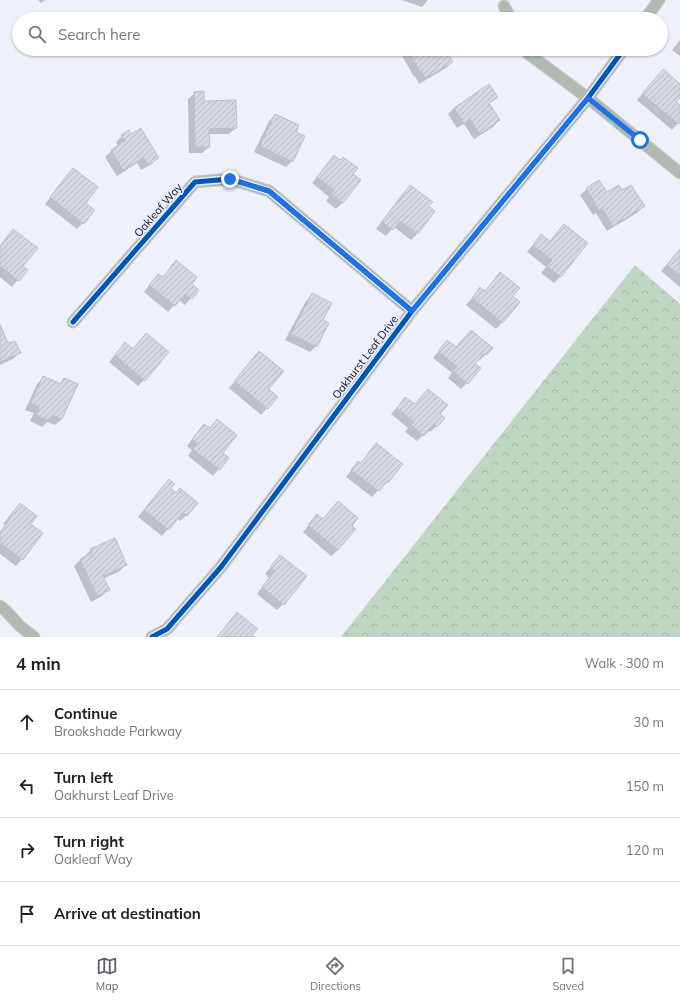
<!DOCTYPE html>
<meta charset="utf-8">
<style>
body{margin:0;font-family:Mulish,sans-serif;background:#f6f6f6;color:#202124}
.stop{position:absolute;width:12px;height:12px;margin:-9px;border:3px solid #1a73e8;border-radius:50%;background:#fff}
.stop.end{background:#1a73e8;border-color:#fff;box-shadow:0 1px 4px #0008}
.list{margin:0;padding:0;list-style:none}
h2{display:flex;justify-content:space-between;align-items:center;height:52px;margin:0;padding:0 16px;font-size:17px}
h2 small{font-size:13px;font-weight:400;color:#757577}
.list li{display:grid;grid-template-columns:26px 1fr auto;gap:12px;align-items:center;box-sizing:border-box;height:64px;padding:0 16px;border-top:1px solid #e0e0e0}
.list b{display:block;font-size:15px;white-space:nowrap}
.list p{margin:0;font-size:13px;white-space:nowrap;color:#757577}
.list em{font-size:13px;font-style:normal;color:#757577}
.icon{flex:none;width:22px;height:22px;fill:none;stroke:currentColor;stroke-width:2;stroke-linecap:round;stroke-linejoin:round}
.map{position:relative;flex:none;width:680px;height:637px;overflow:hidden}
.search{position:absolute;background:#fff;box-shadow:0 1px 3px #0004;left:12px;right:12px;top:12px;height:44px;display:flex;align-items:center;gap:10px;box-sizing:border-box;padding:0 14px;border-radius:22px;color:#757577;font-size:15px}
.sheet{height:308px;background:#fff}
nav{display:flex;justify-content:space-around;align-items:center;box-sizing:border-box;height:56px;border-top:1px solid #e0e0e0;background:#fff;font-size:11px;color:#757577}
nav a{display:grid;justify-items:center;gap:2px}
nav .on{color:#5f606a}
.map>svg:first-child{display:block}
.forest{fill:url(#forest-crowns)}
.shadow{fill:#0003}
.building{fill:url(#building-hatch);stroke:#c0c1cb}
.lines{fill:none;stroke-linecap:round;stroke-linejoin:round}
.minor-casing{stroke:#cccdd6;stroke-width:13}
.minor{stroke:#b0bab1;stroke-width:11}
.cycleway-casing{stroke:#e9ecff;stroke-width:8}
.cycleway{stroke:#0057b8;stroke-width:5}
.route{stroke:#1a73e8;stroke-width:5}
.labels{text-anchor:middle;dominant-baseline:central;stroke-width:3.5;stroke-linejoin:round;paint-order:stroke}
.street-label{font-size:11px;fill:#12131d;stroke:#e9ecff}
</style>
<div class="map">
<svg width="680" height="637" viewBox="0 0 680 637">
<defs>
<pattern id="forest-crowns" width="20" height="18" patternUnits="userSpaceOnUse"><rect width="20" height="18" fill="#bfd6c2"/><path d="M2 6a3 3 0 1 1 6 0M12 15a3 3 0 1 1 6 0" fill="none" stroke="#a3b7a6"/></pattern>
<pattern id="building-hatch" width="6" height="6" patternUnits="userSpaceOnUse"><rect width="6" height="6" fill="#d5d7e1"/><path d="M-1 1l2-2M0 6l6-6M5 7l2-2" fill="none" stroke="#b6b8c1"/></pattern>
</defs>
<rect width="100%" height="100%" fill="#eef0fa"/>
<path class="forest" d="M 635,265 L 680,304 L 680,637 L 341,637 Z"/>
<path class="shadow" d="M 38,0 L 45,0 L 41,3 Z
M 402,0 L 428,0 L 422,7 Z
M 680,40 L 680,56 L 672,50 Z
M 406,49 L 435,49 L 439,55 L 452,62 L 446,68 L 419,84 L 415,76 L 414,77 L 401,54 Z
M 657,77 L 680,85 L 680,96 L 675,102 L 680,106 L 680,121 L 672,130 L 637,100 Z
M 489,85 L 497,97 L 488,104 L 499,120 L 493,127 L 474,139 L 464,124 L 457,128 L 448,114 L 454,108 Z
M 195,93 L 203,102 L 236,128 L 229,134 L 209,134 L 209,147 L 202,153 L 189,153 L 188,99 Z
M 275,115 L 292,161 L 286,167 L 254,152 L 269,121 Z
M 122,136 L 131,136 L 158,157 L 152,164 L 141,170 L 137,163 L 117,176 L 105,157 L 111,151 L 118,147 L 116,142 Z
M 328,163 L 352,174 L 360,180 L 342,203 L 336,209 L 326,201 L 329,197 L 312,183 Z
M 73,169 L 84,203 L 83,223 L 77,229 L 45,204 L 67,175 Z
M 410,186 L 427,207 L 434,211 L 417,234 L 411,240 L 394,227 L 386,236 L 376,229 L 404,192 Z
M 587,189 L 607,194 L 621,192 L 644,206 L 637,213 L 607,231 L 596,213 L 593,215 L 580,195 Z
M 14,230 L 22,266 L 26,270 L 12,287 L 0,277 L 0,245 Z
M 541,235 L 549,242 L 587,243 L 560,277 L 554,283 L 541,273 L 546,267 L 527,252 Z
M 680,249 L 680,287 L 661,271 Z
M 176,261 L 190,284 L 198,290 L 185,305 L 179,300 L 168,312 L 144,292 L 152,281 L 162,278 Z
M 500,274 L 512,296 L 519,302 L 502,323 L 496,329 L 466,305 L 480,289 L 484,292 Z
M 312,294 L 322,320 L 316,346 L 310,352 L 285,340 L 306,301 Z
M 0,327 L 8,345 L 19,353 L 13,359 L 0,365 Z
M 471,331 L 486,354 L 480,360 L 478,359 L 474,364 L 467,383 L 461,389 L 448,378 L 452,373 L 433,358 L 441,348 L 456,348 Z
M 146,334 L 144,380 L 138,386 L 109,362 L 119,350 L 132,350 Z
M 253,358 L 268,389 L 277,397 L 261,415 L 229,388 Z
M 43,377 L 59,384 L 64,379 L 62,419 L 55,425 L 47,422 L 42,427 L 30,421 L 34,413 L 25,410 L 37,384 Z
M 405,398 L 414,405 L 439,414 L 437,426 L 430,432 L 428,430 L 417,441 L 405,432 L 408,428 L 391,414 Z
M 217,420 L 221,453 L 228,458 L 213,476 L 188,456 L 192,450 L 187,446 L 198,431 L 209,429 Z
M 358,462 L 387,482 L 381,489 L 380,488 L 372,497 L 346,477 Z
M 169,480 L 169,488 L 187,515 L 180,521 L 177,518 L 162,536 L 138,517 L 163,486 Z
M 20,504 L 30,524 L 42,533 L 22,559 L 16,566 L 0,554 L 0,532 L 5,525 L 3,524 L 14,510 Z
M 323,520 L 350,526 L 338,550 L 331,556 L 303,532 L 311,522 Z
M 91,550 L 126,564 L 120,571 L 103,579 L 108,590 L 102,596 L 91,602 L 74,566 L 80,560 L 85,558 L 85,556 Z
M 280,556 L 283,604 L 277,610 L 257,594 L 269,578 L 265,574 Z"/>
<path class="building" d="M 407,49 L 436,49 L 439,54 L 446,50 L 453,62 L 426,78 L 421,71 L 420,71 Z
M 663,69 L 680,84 L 680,98 L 676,102 L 680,105 L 680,123 L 679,124 L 642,94 Z
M 489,84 L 498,97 L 489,103 L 500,120 L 480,134 L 470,119 L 464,123 L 454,108 Z
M 204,91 L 204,101 L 236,100 L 237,128 L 209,129 L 210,147 L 195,147 L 194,92 Z
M 275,114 L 299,125 L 296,132 L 305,136 L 293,162 L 260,146 Z
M 141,128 L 159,158 L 148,165 L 144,158 L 123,170 L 111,150 L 125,141 L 121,135 L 129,130 L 131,134 Z
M 334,155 L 340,160 L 343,157 L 358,168 L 353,174 L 361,180 L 343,203 L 331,194 L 334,190 L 317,177 Z
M 73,168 L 98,187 L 86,203 L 95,210 L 84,224 L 50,197 Z
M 599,180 L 607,192 L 619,185 L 622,190 L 631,185 L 645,206 L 613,226 L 602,208 L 599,210 L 586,188 Z
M 410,185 L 433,202 L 429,206 L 435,211 L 418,234 L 400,221 L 393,230 L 382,222 Z
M 564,224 L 588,243 L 561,277 L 547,266 L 552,260 L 533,245 L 541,234 L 550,241 Z
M 13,229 L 38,248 L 23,266 L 28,270 L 19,281 L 0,266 L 0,246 Z
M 680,249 L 680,276 L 667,265 Z
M 176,260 L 197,277 L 192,284 L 199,290 L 192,299 L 185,294 L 175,306 L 149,285 L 158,274 L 163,277 Z
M 500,272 L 520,288 L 513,296 L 520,302 L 503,323 L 472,298 L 480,287 L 485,291 Z
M 312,293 L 332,303 L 323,320 L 329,323 L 317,347 L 291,334 Z
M 0,324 L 8,343 L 15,341 L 21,353 L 0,362 Z
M 471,330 L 493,348 L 487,355 L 484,353 L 475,364 L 481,368 L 468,384 L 453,371 L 457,367 L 438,351 L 447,340 L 456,347 Z
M 146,333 L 169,352 L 145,381 L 115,355 L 125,342 L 133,349 Z
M 259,351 L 284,371 L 269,389 L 278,397 L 268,409 L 234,381 Z
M 43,376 L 61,384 L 64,378 L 78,384 L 62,419 L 52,415 L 49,421 L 36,415 L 39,407 L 31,403 Z
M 428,389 L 448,405 L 440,414 L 445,418 L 437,427 L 434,424 L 424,436 L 411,425 L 414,422 L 397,408 L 405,397 L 415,404 Z
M 217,419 L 237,435 L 223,453 L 229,458 L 220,470 L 193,449 L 198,444 L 192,439 L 204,424 L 210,428 Z
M 376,443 L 403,464 L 388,483 L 386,482 L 379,491 L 351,470 L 358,461 L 361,463 Z
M 169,479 L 175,484 L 171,488 L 176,493 L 180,488 L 198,503 L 187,516 L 183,512 L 169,530 L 144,510 Z
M 338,501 L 358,518 L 352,526 L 356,529 L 338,550 L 308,525 L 317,514 L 323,519 Z
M 20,503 L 37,516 L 31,524 L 43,533 L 23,560 L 0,543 L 0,532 L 10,519 L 9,517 Z
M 115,538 L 127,565 L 103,576 L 110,590 L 97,596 L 80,559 L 92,553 L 90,549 Z
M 280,555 L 307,576 L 284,605 L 262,587 L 275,571 L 270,567 Z
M 237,612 L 258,629 L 252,635 L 255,637 L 217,637 Z"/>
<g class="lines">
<g class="minor-casing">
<path id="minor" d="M 504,6 L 511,19
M 645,19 L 659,0
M 524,49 L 526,52 L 588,98 L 680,173
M 73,322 L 195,182 L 230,179 L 269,191 L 412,311
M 0,606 L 7,612 L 20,626 L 34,637
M 152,637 L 167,629 L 221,567 L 412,311 L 588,98 L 624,49"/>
</g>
<use href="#minor" class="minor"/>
<g class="cycleway-casing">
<path id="cycleway" d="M 73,322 L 195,182 L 230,179 L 269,191 L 412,311
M 152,637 L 167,629 L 221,567 L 412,311 L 588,98 L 624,49"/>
</g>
<use href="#cycleway" class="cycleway"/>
</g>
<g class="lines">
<path class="route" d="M 230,179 L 269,191 L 412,311 L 588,98 L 640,140"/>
</g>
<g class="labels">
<g class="street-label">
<text transform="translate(158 210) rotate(-49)">Oakleaf Way</text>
<text transform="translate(365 357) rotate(-53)">Oakhurst Leaf Drive</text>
</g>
</g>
</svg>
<div class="stop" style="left:640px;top:140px"></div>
<div class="stop end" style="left:230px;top:179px"></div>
<div class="search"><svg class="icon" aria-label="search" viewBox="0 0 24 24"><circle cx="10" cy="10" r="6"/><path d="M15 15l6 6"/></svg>Search here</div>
</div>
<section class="sheet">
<h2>4 min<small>Walk · 300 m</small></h2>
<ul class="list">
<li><svg class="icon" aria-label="ahead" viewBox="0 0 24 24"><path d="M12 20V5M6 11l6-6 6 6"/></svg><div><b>Continue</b><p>Brookshade Parkway</p></div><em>30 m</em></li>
<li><svg class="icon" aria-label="left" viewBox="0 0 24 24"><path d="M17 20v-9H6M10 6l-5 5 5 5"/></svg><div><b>Turn left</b><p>Oakhurst Leaf Drive</p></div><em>150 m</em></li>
<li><svg class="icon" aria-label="right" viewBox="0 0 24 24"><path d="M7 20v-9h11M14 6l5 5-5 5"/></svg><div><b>Turn right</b><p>Oakleaf Way</p></div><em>120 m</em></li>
<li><svg class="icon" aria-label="arrive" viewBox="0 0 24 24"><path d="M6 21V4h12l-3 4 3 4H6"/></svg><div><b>Arrive at destination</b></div></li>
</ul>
</section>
<nav>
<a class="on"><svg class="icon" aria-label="map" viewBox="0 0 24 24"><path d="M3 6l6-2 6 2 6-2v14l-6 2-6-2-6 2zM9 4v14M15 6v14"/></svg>Map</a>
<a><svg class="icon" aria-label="directions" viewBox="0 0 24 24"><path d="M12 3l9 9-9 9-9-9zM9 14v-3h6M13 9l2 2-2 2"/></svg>Directions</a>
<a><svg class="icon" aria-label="saved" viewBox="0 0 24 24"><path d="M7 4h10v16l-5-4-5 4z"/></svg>Saved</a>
</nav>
